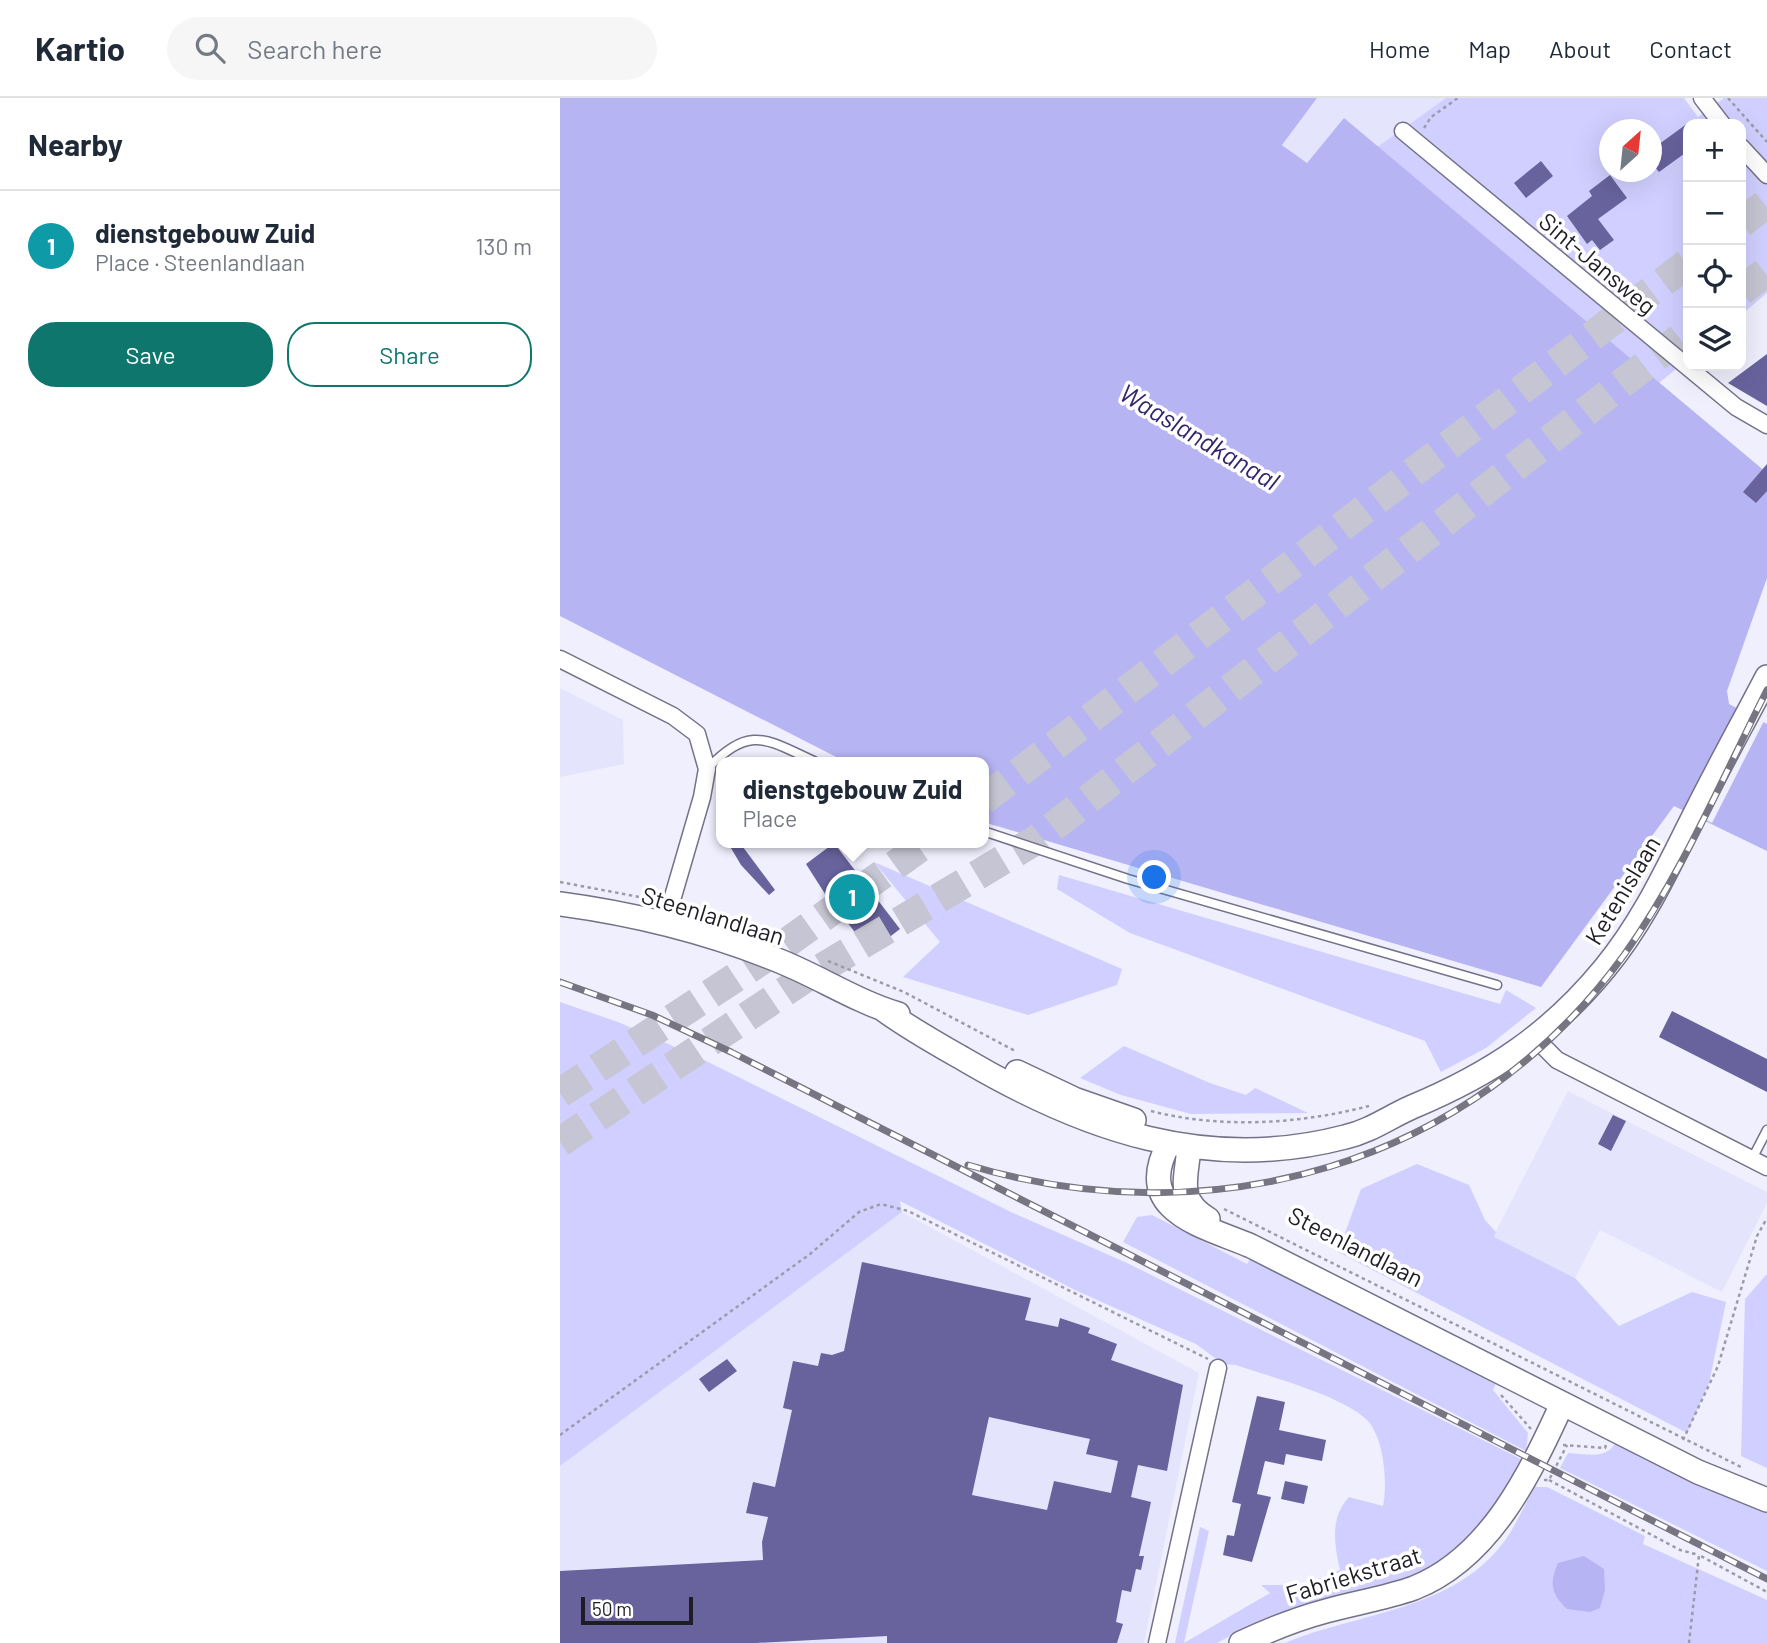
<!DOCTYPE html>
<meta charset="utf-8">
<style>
body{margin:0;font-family:Barlow,sans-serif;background:#f6f6f7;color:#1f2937}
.controls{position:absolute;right:21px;top:21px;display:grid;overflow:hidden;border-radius:14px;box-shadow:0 7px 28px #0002}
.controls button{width:63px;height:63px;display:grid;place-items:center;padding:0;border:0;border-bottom:2px solid #e0e1e3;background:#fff;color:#1f2937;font:35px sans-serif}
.compass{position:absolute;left:1039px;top:21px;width:63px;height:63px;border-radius:50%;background:#fff;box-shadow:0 7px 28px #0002;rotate:27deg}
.scale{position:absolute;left:21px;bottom:18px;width:112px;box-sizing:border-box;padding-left:7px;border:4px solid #1e1d26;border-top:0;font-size:19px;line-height:24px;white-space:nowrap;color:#1e1d26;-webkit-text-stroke:5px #fff;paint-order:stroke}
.you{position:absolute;left:595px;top:780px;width:24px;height:24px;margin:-18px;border:5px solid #fff;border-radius:50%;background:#1a73e8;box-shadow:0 0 0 10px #1a73e833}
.badge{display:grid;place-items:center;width:46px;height:46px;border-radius:50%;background:#0f766e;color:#fff;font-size:23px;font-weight:700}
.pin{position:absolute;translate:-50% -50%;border:4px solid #fff;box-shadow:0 2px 7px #0006}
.popup{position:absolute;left:156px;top:659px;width:273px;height:91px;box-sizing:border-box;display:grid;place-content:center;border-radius:14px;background:#fff;filter:drop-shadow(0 2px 5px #0005);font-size:23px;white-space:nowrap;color:#747a83}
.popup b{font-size:26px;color:#1f2937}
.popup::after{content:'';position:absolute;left:50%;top:100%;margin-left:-14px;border:14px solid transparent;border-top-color:#fff}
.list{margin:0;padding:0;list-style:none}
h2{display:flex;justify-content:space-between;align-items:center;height:91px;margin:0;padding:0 28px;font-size:30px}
h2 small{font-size:23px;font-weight:400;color:#747a83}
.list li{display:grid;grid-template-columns:46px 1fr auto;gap:21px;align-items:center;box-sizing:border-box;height:112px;padding:0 28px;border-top:2px solid #e0e1e3}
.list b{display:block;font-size:26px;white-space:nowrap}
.list p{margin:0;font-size:23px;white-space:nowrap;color:#747a83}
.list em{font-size:23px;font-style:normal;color:#747a83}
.actions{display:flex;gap:14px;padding:21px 28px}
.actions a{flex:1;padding:16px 0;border:2px solid #0f766e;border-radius:28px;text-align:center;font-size:24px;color:#0f766e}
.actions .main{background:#0f766e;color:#fff}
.icon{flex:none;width:38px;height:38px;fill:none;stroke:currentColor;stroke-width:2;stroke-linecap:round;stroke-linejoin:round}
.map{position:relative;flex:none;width:1207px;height:1545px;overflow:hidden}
header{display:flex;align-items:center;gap:42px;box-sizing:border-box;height:98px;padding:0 35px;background:#fff;border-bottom:2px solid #e0e1e3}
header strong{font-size:33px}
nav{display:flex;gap:38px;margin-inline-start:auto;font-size:24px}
.search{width:490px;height:63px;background:#f6f6f7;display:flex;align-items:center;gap:18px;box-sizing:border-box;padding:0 24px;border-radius:38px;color:#747a83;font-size:26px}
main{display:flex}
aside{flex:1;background:#fff}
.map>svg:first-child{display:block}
.built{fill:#e4e4fd}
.green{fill:#d0cfff;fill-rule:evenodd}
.water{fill:#b7b4f4}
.pier{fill:#efeffe}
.building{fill:#68639d;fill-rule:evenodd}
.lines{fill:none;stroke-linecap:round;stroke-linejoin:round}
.motorway-tunnel{stroke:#c5c5d3;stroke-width:30;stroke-dasharray:30 15;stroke-linecap:butt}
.service-casing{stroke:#737288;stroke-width:11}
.minor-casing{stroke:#737288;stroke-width:19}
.secondary-casing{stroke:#737288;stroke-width:26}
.path{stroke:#9c9ca9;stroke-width:2.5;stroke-dasharray:3.5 3.5;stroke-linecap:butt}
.service{stroke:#fff;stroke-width:8}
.minor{stroke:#fff;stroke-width:16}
.secondary{stroke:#fff;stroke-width:23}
.rail-casing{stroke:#767581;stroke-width:7}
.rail{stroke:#fff;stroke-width:4.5;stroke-dasharray:13;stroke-linecap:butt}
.labels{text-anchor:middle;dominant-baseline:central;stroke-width:7;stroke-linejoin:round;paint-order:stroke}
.street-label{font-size:24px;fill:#1e1d26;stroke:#fff}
.water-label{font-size:26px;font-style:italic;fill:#33256d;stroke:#fff}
</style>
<header>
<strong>Kartio</strong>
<div class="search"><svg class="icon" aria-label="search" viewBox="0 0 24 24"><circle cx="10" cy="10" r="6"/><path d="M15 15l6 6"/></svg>Search here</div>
<nav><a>Home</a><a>Map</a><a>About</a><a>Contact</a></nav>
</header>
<main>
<aside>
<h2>Nearby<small></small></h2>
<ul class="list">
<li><span class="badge" style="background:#0f9aa8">1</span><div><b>dienstgebouw Zuid</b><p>Place · Steenlandlaan</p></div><em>130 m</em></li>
</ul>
<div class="actions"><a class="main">Save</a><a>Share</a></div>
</aside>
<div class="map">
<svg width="1207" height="1545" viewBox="0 0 1207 1545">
<rect width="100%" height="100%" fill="#efeffe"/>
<path class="built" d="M 757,0 L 886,0 L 817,49 L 784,21 L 747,65 L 722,46 Z
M 0,590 L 63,622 L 64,666 L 0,679 Z
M 1008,993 L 1207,1094 L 1207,1105 L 1162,1194 L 1040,1132 L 1015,1180 L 933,1139 Z
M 342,1114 L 639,1275 L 584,1545 L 0,1545 L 0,1368 Z"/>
<path class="green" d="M 886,0 L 1124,0 L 1138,19 L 1164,0 L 1207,0 L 1207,195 L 1181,217 L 1181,26 L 1128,26 L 1128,261 L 1099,285 L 817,49 ZM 1050,32 L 1092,32 L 1092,74 L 1050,74 Z
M 314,764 L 562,871 L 557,887 L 468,917 L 343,879 L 380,844 Z
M 499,777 L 940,906 L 946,892 L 976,910 L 926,950 L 881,974 L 865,943 L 570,835 L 497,791 Z
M 0,904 L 58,924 L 138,959 L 451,1114 L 567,1165 L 961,1361 C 951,1380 942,1402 930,1420 C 907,1451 870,1469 836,1487 L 726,1515 L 683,1531 L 657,1545 L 615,1545 L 640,1429 L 649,1433 L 624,1545 L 710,1495 L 701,1487 L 743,1487 L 780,1472 C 774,1446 770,1419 789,1399 L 823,1408 C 828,1385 824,1338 806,1321 C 780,1297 711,1279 676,1267 L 663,1266 L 636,1246 L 517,1193 L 340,1103 L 342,1114 L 0,1368 Z
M 564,948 L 650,985 L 686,997 L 695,990 L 748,1015 L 631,1016 L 561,997 L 520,980 Z
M 857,1066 L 909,1087 L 925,1122 L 936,1134 L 934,1139 L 1015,1180 L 1059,1228 L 1132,1194 L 1166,1204 L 1149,1285 L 1127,1335 L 778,1154 L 801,1091 Z
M 592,1117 L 687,1166 L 690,1161 L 936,1285 L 933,1292 L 968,1335 L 966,1353 L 563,1144 L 577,1119 Z
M 1207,1176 L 1207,1370 L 1181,1358 L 1185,1201 Z
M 1056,1344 L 1130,1382 L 1207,1414 L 1207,1473 L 1000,1370 L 1008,1355 C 1026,1356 1047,1362 1056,1344 Z
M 975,1389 L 987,1389 L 1085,1438 L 1083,1446 L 1207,1502 L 1207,1545 L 725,1545 C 799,1514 895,1513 946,1441 C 957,1425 965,1406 975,1389 Z"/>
<path class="water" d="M 0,0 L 757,0 L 722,47 L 747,65 L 784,20 L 1207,375 L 1207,480 L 1167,593 L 1169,606 L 1207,626 L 1207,753 L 1114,708 L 981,889 L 423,724 L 423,664 L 286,664 L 0,518 Z
M 1024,1458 L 1044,1471 L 1045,1492 L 1040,1510 L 1030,1514 L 1007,1511 C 991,1496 989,1485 998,1465 Z"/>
<path class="pier" d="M 1178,607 L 1205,621 L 1152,725 L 1125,711 Z"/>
<path class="building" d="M 1128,25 L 1128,53 L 1099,74 L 1091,64 L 1091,52 Z
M 981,63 L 993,78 L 966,100 L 954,85 Z
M 1050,77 L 1067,100 L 1038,121 L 1054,142 L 1040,152 L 1032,142 L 1027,146 L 1007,118 L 1032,98 L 1029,93 Z
M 1207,256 L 1207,308 L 1168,285 Z
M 1207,366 L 1207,393 L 1196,405 L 1183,394 Z
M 168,745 L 180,745 L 215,792 L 209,797 L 181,767 Z
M 274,745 L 340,831 L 310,854 L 284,820 L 281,821 L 246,766 Z
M 1112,913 L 1207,961 L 1207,994 L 1099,939 Z
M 1053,1017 L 1066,1023 L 1051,1053 L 1038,1046 Z
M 302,1164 L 471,1200 L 465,1222 L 498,1229 L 500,1220 L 530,1230 L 528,1235 L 557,1246 L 551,1262 L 623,1287 L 607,1373 L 578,1367 L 571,1399 L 591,1404 L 579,1458 L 584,1458 L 581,1472 L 576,1471 L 571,1494 L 562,1492 L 556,1524 L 563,1526 L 557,1545 L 327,1545 L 327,1538 L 196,1545 L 0,1545 L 0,1473 L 203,1462 L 202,1444 L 208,1419 L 186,1415 L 193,1384 L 215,1389 L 232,1312 L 223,1310 L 233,1263 L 258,1268 L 261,1255 L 272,1257 L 284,1253 ZM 429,1319 L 530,1341 L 526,1356 L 558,1363 L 551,1395 L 494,1383 L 487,1412 L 412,1397 Z
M 167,1261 L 177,1273 L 149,1294 L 139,1281 Z
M 697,1298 L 725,1304 L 719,1332 L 766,1342 L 762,1363 L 726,1356 L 724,1367 L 705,1363 L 697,1396 L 711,1399 L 692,1464 L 663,1457 L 667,1437 L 674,1438 L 681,1406 L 672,1404 Z
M 725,1383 L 748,1388 L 744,1406 L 721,1401 Z"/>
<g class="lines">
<path class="motorway-tunnel" d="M 1181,125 L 1207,105
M 1181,193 L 1207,173
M 423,702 L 1128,165
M 0,995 L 214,854 L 366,745
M 0,1044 L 242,882 L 476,742 L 1128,234"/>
<g class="service-casing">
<path id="service" d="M 147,671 C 191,626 205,641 256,664
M 423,733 L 568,781 L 937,887
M 1192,1061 L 1207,1032"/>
</g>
<g class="minor-casing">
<path id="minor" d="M 1142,0 L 1162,26
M 843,33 L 1176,309 L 1207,327
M 1181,49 L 1207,77
M 0,561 L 113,618 L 137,636 L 147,671 L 142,699 L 105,826
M 976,941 L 997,962 L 1207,1069
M 597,1545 L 658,1270"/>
</g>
<g class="secondary-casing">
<path id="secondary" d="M 0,806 C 75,816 151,835 222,864 C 261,880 298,904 338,916
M 324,912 C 350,931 379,947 407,963 C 525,1032 647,1075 785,1039 C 811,1033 829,1019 852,1009 C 931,976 991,936 1045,870 C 1084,823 1108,769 1135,716 C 1158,670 1183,625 1207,579
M 457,974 L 514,1001 L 574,1022
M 609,1045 C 572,1113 641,1127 691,1148 L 1138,1374 L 1207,1402
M 629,1048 C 627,1081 615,1101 648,1121
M 681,1545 C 709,1532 736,1521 766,1513 C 795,1505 826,1500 854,1490 C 930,1460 970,1376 1002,1306"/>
</g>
<path class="path" d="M 1168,0 L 1207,44
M 864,30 L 871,19 L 898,0
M 0,784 L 90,801
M 268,863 L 344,894 L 457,954
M 591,1013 C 661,1031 740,1026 809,1008
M 664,1111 L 1181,1369
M 941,1297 L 971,1331
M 0,1337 L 250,1156 L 299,1114 L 321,1106 L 348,1113 L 648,1261
M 1123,1342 L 1158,1268 L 1197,1138 L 1207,1120
M 1003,1347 L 1045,1350 L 1046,1347
M 984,1382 L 989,1382 L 1007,1347
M 989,1382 L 1120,1452 L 1139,1457
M 1129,1545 L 1139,1457 L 1207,1494"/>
<use href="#service" class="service"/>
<use href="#minor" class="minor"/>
<use href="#secondary" class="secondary"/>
<g class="rail-casing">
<path id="rail" d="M 0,884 L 92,917 L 171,954 L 1207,1481
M 408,1067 C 652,1140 911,1068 1064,857 C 1122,776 1162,681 1207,592"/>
</g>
<use href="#rail" class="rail"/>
</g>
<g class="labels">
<g class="street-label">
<text transform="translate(1038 165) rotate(40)">Sint-Jansweg</text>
<text transform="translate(1062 792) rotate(-59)">Ketenislaan</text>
<text transform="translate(153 817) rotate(17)">Steenlandlaan</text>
<text transform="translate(796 1148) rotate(27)">Steenlandlaan</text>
<text transform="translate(793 1476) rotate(-17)">Fabriekstraat</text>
</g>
<g class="water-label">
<text transform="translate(640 338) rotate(31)">Waaslandkanaal</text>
</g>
</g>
</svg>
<div class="controls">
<button>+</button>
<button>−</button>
<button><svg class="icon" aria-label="locate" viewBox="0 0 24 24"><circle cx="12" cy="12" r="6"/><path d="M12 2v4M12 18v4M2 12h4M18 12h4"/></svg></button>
<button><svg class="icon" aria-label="layers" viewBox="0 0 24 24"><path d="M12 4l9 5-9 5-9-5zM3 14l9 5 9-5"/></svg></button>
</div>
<svg class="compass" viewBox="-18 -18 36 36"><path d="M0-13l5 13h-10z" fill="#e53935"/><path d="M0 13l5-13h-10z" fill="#747a83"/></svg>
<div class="scale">50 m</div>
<div class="you"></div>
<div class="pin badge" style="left:292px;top:799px;background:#0f9aa8">1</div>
<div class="popup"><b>dienstgebouw Zuid</b>Place</div>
</div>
</main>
